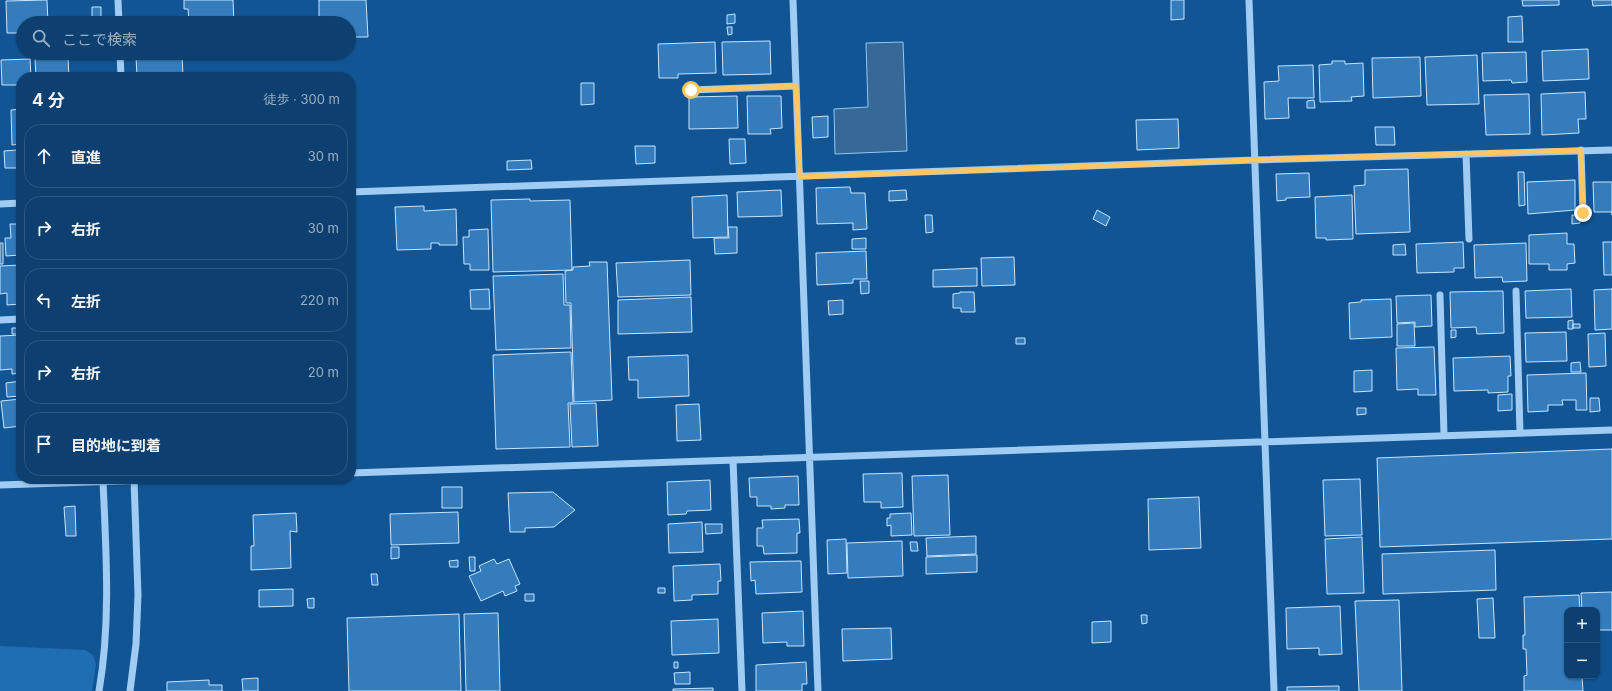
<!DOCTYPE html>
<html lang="ja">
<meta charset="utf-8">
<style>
body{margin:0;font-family:Inter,"Noto Sans JP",sans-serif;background:#164775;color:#f1f3f6}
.controls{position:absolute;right:12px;bottom:12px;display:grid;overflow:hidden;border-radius:8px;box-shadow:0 1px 3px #0004}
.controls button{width:36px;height:36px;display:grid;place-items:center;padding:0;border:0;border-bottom:1px solid #2d5983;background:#0d4070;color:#f1f3f6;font:20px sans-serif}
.stop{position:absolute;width:12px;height:12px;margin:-9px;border:3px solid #ffc662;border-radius:50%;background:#fff}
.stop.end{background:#ffc662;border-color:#fff;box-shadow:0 1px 4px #0008}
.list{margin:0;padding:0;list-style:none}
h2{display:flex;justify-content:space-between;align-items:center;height:52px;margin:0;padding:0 16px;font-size:17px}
h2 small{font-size:13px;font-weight:400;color:#9aafc3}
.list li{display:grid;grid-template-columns:26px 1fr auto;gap:12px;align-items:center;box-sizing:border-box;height:64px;margin:0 8px 8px;padding:0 8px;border:1px solid #2d5983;border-radius:16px}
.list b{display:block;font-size:15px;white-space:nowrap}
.list em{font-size:13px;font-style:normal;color:#9aafc3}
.icon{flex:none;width:22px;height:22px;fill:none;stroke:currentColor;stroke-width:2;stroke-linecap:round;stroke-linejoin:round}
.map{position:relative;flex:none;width:1612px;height:691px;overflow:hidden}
.search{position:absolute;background:#0d4070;box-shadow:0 1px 3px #0004;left:16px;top:16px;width:340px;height:44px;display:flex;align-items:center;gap:10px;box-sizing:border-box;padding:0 14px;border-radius:22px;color:#9aafc3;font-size:15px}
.panel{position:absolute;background:#0d4070;box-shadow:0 1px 3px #0004;left:16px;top:72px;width:340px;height:412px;border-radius:16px}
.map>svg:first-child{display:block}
.green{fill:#1f6db3}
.water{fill:#376997;stroke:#91c8f7}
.building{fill:#347cbc;stroke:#c8e4fe}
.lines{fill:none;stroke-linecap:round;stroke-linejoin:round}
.minor{stroke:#a0ccf3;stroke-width:7}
.route{stroke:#ffc662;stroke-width:5}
</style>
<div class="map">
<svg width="1612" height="691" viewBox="0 0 1612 691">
<rect width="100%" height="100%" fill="#115595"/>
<path class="green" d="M 0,646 L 85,650 L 93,655 L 96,664 L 92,691 L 0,691 Z"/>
<path class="water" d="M 903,42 L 907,151 L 835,154 L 834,109 L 868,107 L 866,43 Z"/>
<path class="building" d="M 47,0 L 48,23 L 23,23 L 23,33 L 7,33 L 6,1 Z
M 184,0 L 233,0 L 234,23 L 183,23 L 189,22 L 188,9 L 184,9 Z
M 319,0 L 366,0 L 368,37 L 349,37 L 349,23 L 319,23 Z
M 1171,0 L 1184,0 L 1184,19 L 1171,20 Z
M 1522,0 L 1559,0 L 1559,5 L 1523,6 Z
M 1592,0 L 1612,0 L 1612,5 L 1593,6 Z
M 92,7 L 101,7 L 101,17 L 92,18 Z
M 735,14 L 735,23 L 727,24 L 727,15 Z
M 1522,16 L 1523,42 L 1508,42 L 1508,17 Z
M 727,27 L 732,27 L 732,34 L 728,35 Z
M 770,41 L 771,74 L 723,75 L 722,42 Z
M 715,42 L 716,73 L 678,74 L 678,78 L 659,78 L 658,44 Z
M 1588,49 L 1589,79 L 1543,81 L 1542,51 Z
M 1526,52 L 1527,82 L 1512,83 L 1511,80 L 1483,81 L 1482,53 Z
M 182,54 L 183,77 L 137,77 L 136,56 Z
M 1477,55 L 1479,104 L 1427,105 L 1425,57 Z
M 1420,57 L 1421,96 L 1373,98 L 1372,58 Z
M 68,58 L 69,77 L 36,77 L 35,59 Z
M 30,59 L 31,77 L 21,77 L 21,85 L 2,85 L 1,60 Z
M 1332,61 L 1345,61 L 1345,64 L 1363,63 L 1364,96 L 1351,97 L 1352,101 L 1320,102 L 1319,65 L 1332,64 Z
M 1313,65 L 1314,98 L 1288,98 L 1289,118 L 1265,119 L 1264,82 L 1279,81 L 1278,66 Z
M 581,83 L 594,83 L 594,104 L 581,105 Z
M 1585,92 L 1586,119 L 1578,119 L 1579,133 L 1542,135 L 1541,94 Z
M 1529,94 L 1530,134 L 1486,135 L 1484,95 Z
M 737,96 L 738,128 L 689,129 L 689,97 Z
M 747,96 L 781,96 L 782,128 L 770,129 L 771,134 L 748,134 Z
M 1314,100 L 1315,108 L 1307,108 L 1307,101 Z
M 21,109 L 21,144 L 12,145 L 11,110 Z
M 828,116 L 828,137 L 813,138 L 812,117 Z
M 1178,119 L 1179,148 L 1137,150 L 1136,120 Z
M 1375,127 L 1394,127 L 1395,145 L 1376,145 Z
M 729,139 L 745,139 L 746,163 L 730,164 Z
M 635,146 L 655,146 L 655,163 L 636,164 Z
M 17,150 L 17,168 L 5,168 L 4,151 Z
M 531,160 L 532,169 L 507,170 L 507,161 Z
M 1408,169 L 1410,232 L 1356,234 L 1354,186 L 1365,185 L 1365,170 Z
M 1518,172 L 1524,172 L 1525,205 L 1519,206 Z
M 1309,173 L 1310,197 L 1286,198 L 1286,200 L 1277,201 L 1276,174 Z
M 1575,180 L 1575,210 L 1528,214 L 1527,182 Z
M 1593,182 L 1612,182 L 1612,215 L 1612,212 L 1594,212 Z
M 850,187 L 851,193 L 865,193 L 867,229 L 853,230 L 853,223 L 817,224 L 816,188 Z
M 781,190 L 782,216 L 738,217 L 737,192 Z
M 906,190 L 907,200 L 889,201 L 889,191 Z
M 727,195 L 728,237 L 693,238 L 692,197 Z
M 1352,195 L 1353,239 L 1326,240 L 1326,238 L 1316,238 L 1315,197 Z
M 530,199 L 530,201 L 570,200 L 572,270 L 493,272 L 491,200 Z
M 424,206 L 424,211 L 456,209 L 457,245 L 439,245 L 439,243 L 431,243 L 431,249 L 397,250 L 395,207 Z
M 1097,210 L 1110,217 L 1106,226 L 1093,219 Z
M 925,215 L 932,215 L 933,232 L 926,233 Z
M 1572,215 L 1580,215 L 1580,223 L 1572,224 Z
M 10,224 L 21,224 L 21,255 L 6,256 L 5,238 L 11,238 Z
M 728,227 L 737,227 L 737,253 L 715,254 L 714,238 L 729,238 Z
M 488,229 L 489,270 L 470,270 L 470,264 L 464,264 L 463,237 L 469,237 L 469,230 Z
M 1567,233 L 1567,244 L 1574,244 L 1575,263 L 1567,264 L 1567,270 L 1549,270 L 1549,264 L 1529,264 L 1529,235 Z
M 866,238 L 866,249 L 852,249 L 852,239 Z
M 1463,242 L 1464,268 L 1454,268 L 1454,272 L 1417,273 L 1416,244 Z
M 1603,242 L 1612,242 L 1612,275 L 1604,275 Z
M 0,243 L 3,243 L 3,264 L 0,264 Z
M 1526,243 L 1527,281 L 1503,282 L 1502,277 L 1475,278 L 1474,245 Z
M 1405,244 L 1406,255 L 1393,255 L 1393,245 Z
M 866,251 L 867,279 L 853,279 L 853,283 L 817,285 L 816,253 Z
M 1014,257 L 1015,285 L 982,286 L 981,258 Z
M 690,260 L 691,295 L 618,297 L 616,263 Z
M 589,262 L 607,262 L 612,400 L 574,402 L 571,303 L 566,303 L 565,271 L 573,270 L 573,267 L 590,266 Z
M 21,265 L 21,304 L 7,305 L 7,293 L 0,294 L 0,266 Z
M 977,268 L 977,286 L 933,287 L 933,270 Z
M 563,274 L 564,305 L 570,305 L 571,348 L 496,350 L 493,276 Z
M 860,281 L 869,281 L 869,293 L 861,294 Z
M 489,289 L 490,309 L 471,309 L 470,290 Z
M 1571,289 L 1572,317 L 1526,318 L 1525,291 Z
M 1612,289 L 1612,329 L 1595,330 L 1594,290 Z
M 1503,291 L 1504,333 L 1477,334 L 1476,327 L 1451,328 L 1450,292 Z
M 960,292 L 974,292 L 975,312 L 961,312 L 961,308 L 953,308 L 953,294 L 960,293 Z
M 1431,295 L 1432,326 L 1415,327 L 1415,322 L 1397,323 L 1396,296 Z
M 691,297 L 692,332 L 618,334 L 618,300 Z
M 1391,299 L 1392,337 L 1350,339 L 1349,303 L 1361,302 L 1361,300 Z
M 843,300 L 843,314 L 829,315 L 828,301 Z
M 1573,320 L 1573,329 L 1568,329 L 1568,321 Z
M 1414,323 L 1415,346 L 1397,346 L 1397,324 Z
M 1573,324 L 1580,324 L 1580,328 L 1573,328 Z
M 12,328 L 21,328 L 21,334 L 12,334 Z
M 1451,330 L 1456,330 L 1456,337 L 1451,338 Z
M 1566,332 L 1567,361 L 1526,362 L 1525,333 Z
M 1605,333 L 1606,366 L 1589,367 L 1588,334 Z
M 21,335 L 21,373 L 12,374 L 12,369 L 0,370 L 0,336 Z
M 1016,338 L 1025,338 L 1025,344 L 1016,344 Z
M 1434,347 L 1436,395 L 1418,395 L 1418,389 L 1397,390 L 1396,348 Z
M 571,352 L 573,403 L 568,403 L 570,447 L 496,449 L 493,355 Z
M 688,355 L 689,396 L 638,398 L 638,380 L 629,380 L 628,357 Z
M 1510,356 L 1511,376 L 1508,376 L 1508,392 L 1488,393 L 1488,390 L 1454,391 L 1453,358 Z
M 1580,362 L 1581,372 L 1571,372 L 1571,363 Z
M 1372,370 L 1372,391 L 1354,392 L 1354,371 Z
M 1586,373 L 1587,410 L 1576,410 L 1576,400 L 1562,400 L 1563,405 L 1548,405 L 1548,411 L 1528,412 L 1527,375 Z
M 21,381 L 21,396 L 7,397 L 6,383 Z
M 1512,394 L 1512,410 L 1498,411 L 1498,395 Z
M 1590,398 L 1599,398 L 1600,411 L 1590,412 Z
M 21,399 L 21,426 L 4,428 L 1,401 Z
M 596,403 L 598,446 L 572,447 L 570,404 Z
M 699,404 L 701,440 L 677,441 L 676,405 Z
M 1357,408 L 1366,408 L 1366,414 L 1357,415 Z
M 1612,449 L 1612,539 L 1380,547 L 1377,458 Z
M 902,473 L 903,507 L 881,508 L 881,502 L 864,502 L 863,474 Z
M 948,475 L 950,535 L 914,536 L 912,476 Z
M 798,476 L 799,505 L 785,505 L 785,508 L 771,509 L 771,506 L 757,506 L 757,497 L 750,497 L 749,478 Z
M 1360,479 L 1362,535 L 1325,536 L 1323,480 Z
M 710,480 L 711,510 L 687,511 L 686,514 L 668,515 L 667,482 Z
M 442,487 L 462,487 L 462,508 L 442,508 Z
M 553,492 L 575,510 L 554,527 L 525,528 L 525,532 L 510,532 L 508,493 Z
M 1199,497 L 1201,548 L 1149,550 L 1148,499 Z
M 75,506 L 76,536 L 66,536 L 64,507 Z
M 458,512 L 459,543 L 391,545 L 390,514 Z
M 296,513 L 297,532 L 290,531 L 291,568 L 251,570 L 251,546 L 254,546 L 253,515 Z
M 911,513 L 912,535 L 891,536 L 891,525 L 887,526 L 887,518 L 890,518 L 890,514 Z
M 799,519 L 800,533 L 797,533 L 797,553 L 764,554 L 763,546 L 757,546 L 757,528 L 763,528 L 762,520 Z
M 702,522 L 703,552 L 669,553 L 668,524 Z
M 705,524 L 722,524 L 722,533 L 706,534 Z
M 976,536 L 976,554 L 927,556 L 926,538 Z
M 1362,537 L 1364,593 L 1327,594 L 1325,539 Z
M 846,539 L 847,573 L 828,574 L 827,540 Z
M 902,541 L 903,576 L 848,578 L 847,543 Z
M 910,542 L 917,542 L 918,551 L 911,551 Z
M 391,547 L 399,547 L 399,558 L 391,559 Z
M 1495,550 L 1496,590 L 1383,594 L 1382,554 Z
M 977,555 L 977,572 L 926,574 L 926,557 Z
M 469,557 L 475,557 L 475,571 L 470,571 Z
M 494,559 L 497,564 L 509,559 L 520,584 L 515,586 L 517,591 L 505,596 L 503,591 L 481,601 L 469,576 L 481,571 L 479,566 Z
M 458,560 L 458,567 L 450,567 L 449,561 Z
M 801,561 L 802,592 L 756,594 L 755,580 L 751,581 L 750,562 Z
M 720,564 L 721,581 L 718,581 L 718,594 L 692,595 L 692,600 L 674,601 L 673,566 Z
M 371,574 L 377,574 L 378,585 L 372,585 Z
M 658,588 L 665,588 L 665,593 L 658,593 Z
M 293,589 L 293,606 L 259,607 L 259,590 Z
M 1612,592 L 1612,630 L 1597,630 L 1597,610 L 1582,610 L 1581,593 Z
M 525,594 L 534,594 L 534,601 L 525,601 Z
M 1579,595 L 1580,610 L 1567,610 L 1567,676 L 1582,676 L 1583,691 L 1524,691 L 1524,676 L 1527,675 L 1526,649 L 1523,649 L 1523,635 L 1525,635 L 1524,597 Z
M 314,598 L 314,608 L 308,608 L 307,599 Z
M 1493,598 L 1495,638 L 1479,638 L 1477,599 Z
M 1399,600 L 1402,691 L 1359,691 L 1355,601 Z
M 1340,606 L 1342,654 L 1319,655 L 1319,648 L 1287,649 L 1286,608 Z
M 803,611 L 804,646 L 787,646 L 787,642 L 763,643 L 762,613 Z
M 498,613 L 500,691 L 466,691 L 464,614 Z
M 459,614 L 461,691 L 349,691 L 347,618 Z
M 1141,615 L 1147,615 L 1147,623 L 1142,624 Z
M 718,619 L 719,653 L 672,655 L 671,621 Z
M 1111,621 L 1111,642 L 1092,643 L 1092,622 Z
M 891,628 L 892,659 L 843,661 L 842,629 Z
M 674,662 L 678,662 L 678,668 L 674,668 Z
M 806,662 L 807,684 L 802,684 L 802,691 L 756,691 L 756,665 Z
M 690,672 L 690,684 L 675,684 L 674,673 Z
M 258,678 L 258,691 L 243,691 L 242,679 Z
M 209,680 L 209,685 L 222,685 L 222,691 L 167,691 L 167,682 Z
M 1339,686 L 1339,691 L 1287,691 L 1287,687 Z
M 713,688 L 713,691 L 673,691 L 673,689 Z"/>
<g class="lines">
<path class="minor" d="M 118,0 L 119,23
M 793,0 L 818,691
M 1249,0 L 1274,691
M 120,53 L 121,77
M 691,90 L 796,86
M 1581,150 L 1583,213
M 1466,154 L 1469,239
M 351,192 L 1255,160 L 1612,150
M 0,204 L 21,203
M 1516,291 L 1520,433
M 1440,295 L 1444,435
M 0,320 L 21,319
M 733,460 L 742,691
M 351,473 L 1612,430
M 0,485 L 181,479
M 99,691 C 111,622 106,551 103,481
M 130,691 L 136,644 L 138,595 L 134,479"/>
</g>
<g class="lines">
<path class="route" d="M 691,90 L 796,86 L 800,177 L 1255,160 L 1581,150 L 1583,213"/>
</g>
</svg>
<div class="controls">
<button>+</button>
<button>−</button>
</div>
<div class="stop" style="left:691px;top:90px"></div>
<div class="stop end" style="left:1583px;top:213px"></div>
<div class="search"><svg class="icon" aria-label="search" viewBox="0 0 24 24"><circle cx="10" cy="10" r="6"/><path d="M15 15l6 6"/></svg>ここで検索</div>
<section class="panel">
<h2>4 分<small>徒歩 · 300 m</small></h2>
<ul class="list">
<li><svg class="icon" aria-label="ahead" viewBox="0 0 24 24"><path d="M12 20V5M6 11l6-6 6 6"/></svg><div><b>直進</b></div><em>30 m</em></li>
<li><svg class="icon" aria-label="right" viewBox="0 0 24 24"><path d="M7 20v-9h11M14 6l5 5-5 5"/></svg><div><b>右折</b></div><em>30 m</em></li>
<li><svg class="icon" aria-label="left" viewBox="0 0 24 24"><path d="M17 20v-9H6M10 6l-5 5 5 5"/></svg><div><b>左折</b></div><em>220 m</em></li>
<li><svg class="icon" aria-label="right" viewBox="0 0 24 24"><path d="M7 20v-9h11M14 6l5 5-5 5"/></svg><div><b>右折</b></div><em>20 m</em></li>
<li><svg class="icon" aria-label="arrive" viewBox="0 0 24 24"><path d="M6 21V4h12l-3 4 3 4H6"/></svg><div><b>目的地に到着</b></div></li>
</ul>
</section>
</div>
